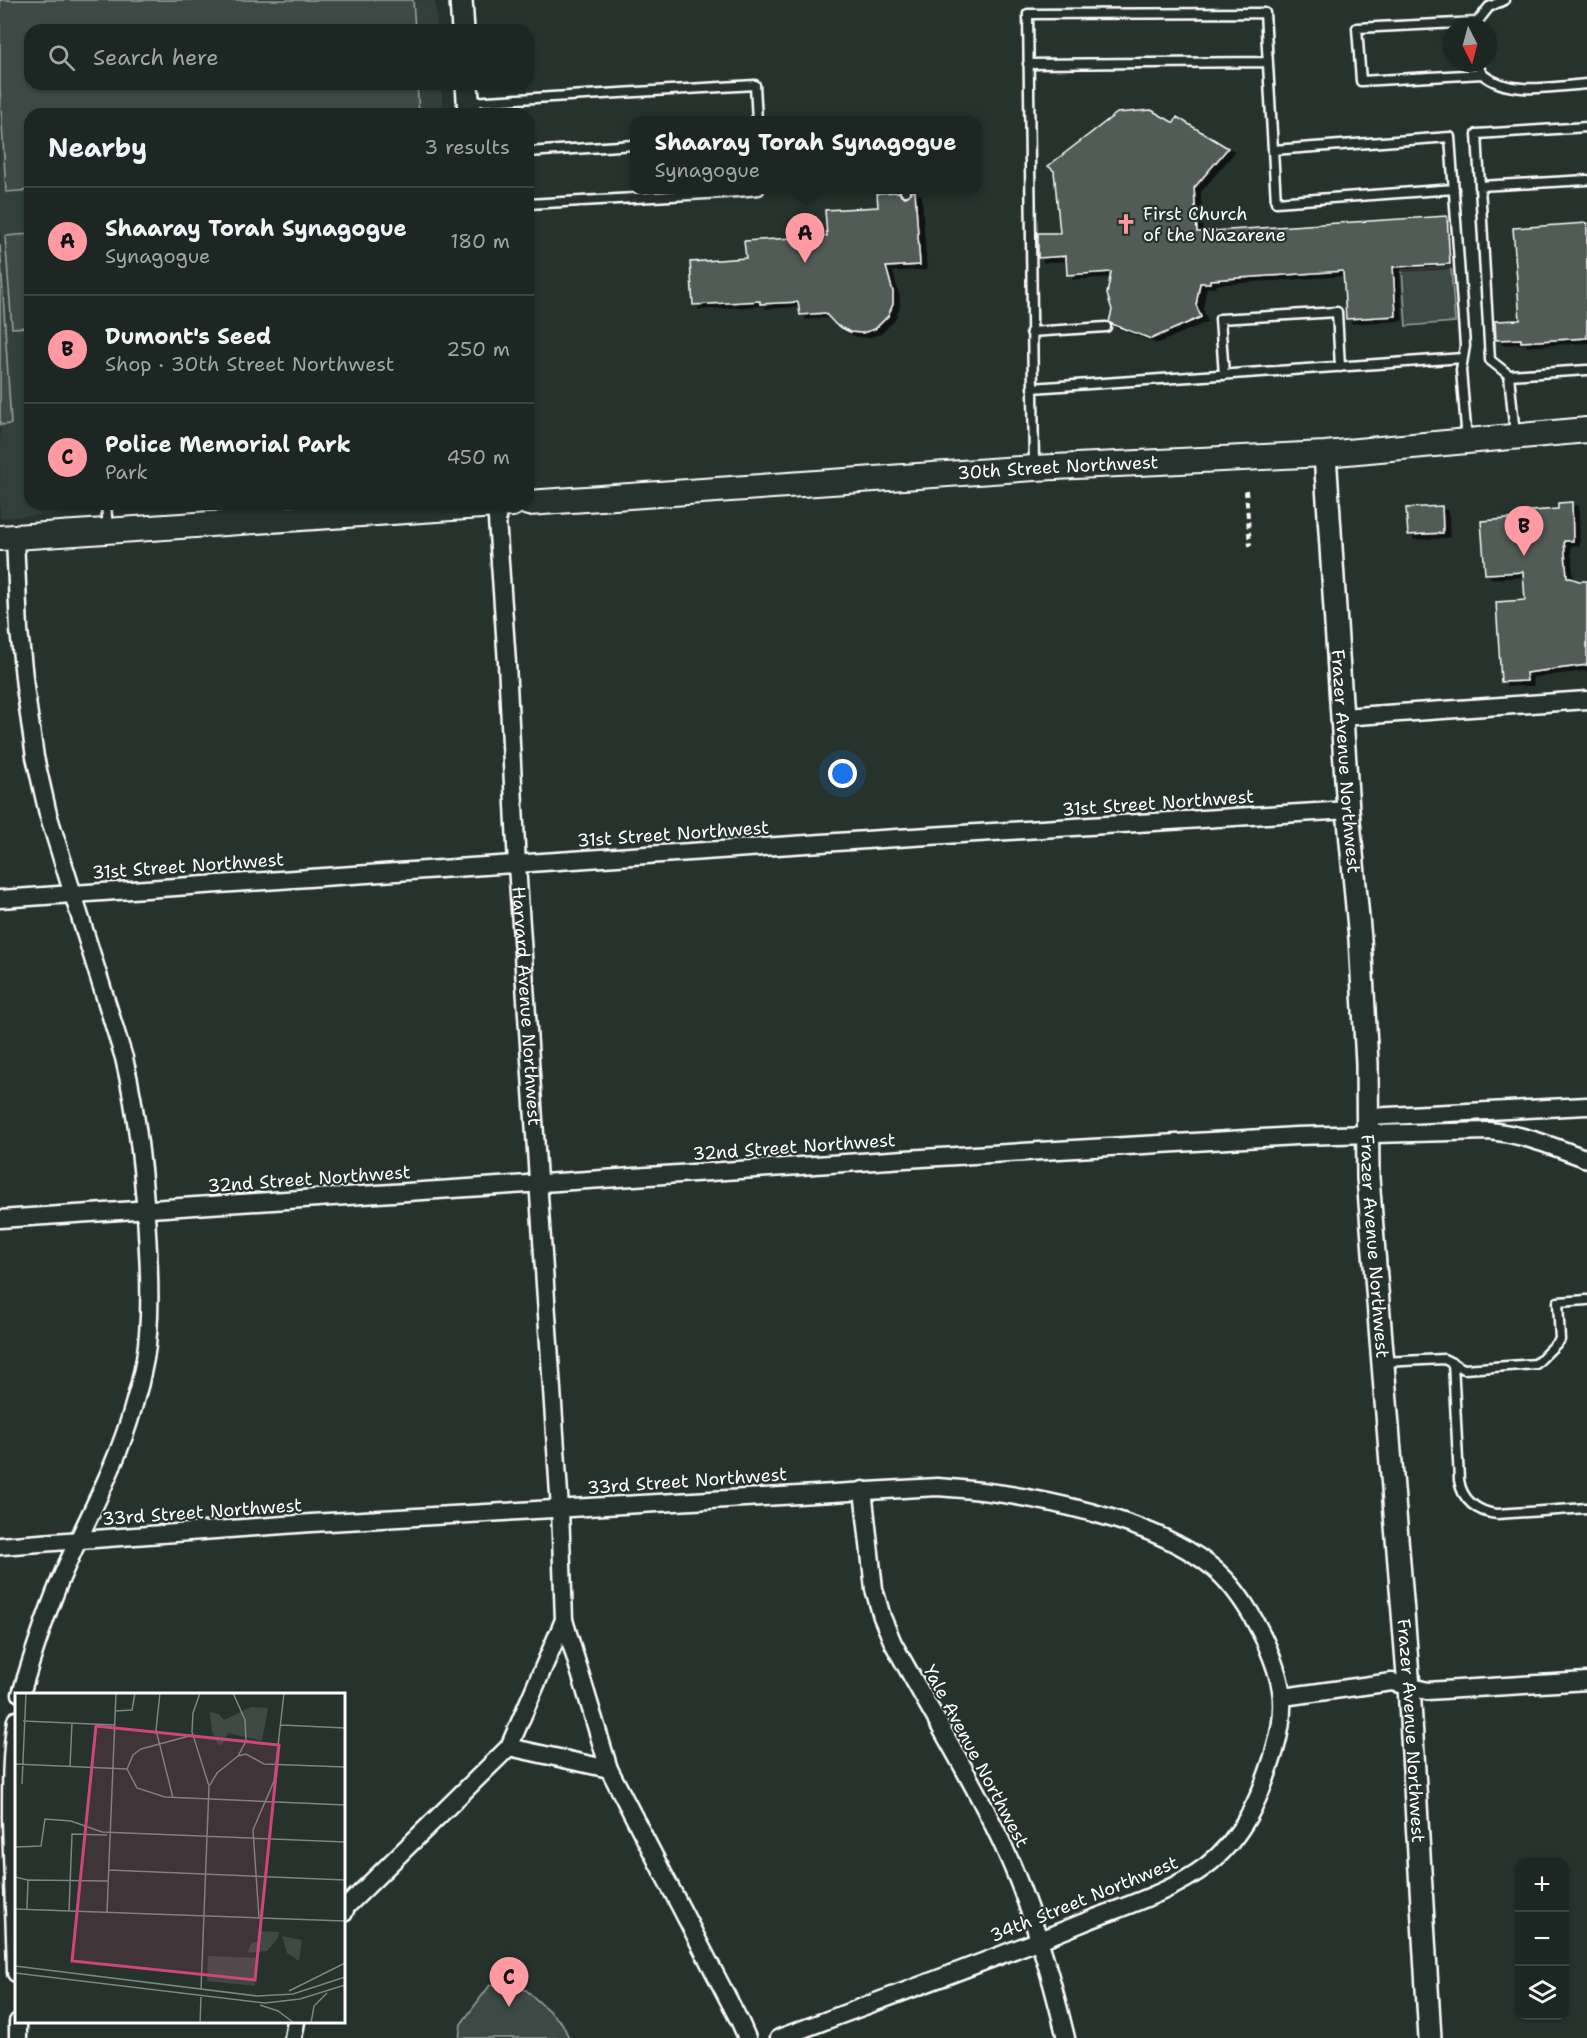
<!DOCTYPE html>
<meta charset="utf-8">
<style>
body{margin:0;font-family:"Shantell Sans",sans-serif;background:#29322f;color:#f1f3f6}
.controls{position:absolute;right:18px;bottom:18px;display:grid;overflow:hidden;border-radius:12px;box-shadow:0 2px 4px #0004}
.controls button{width:54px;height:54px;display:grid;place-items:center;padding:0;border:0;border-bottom:2px solid #3a4340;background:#1c2622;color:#f1f3f6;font:30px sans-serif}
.compass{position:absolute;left:1443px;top:18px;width:54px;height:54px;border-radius:50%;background:#1c2622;box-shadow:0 2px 4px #0004;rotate:174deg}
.you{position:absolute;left:843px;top:774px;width:21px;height:21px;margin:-15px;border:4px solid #fff;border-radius:50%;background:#1a73e8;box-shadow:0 0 0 9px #1a73e833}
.badge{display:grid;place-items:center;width:39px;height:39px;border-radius:50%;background:#ff9aa2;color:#111;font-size:20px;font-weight:700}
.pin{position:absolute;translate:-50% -50px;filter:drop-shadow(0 2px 3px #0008)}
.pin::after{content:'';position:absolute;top:32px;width:21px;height:18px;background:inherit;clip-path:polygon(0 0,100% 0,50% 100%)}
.popup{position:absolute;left:630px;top:116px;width:351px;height:78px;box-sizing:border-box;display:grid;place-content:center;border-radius:12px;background:#1c2622;filter:drop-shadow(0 2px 4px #0005);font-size:20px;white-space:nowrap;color:#a0a5a5}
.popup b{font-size:22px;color:#f1f3f6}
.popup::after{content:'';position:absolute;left:50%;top:100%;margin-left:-12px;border:12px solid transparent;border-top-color:#1c2622}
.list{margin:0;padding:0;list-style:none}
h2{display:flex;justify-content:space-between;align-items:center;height:78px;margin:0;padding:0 24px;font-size:26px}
h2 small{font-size:20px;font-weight:400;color:#a0a5a5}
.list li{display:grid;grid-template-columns:39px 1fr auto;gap:18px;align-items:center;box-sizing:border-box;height:108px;padding:0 24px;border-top:2px solid #3a4340}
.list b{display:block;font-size:22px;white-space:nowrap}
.list p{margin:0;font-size:20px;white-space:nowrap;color:#a0a5a5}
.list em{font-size:20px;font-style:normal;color:#a0a5a5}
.icon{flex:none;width:33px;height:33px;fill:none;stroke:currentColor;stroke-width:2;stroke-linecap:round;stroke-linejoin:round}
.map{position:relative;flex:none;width:1587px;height:2038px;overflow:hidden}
.search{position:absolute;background:#1c2622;box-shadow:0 2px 4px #0004;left:24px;top:24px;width:510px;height:66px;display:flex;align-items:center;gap:15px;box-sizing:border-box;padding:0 21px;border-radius:18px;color:#a0a5a5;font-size:22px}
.panel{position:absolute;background:#1c2622;box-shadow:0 2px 4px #0004;left:24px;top:108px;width:510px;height:402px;border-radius:18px}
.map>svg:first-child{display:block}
.built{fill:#333f3a}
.green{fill:#3e4944;stroke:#9ea4a2;stroke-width:1.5}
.building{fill:#515c57;stroke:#fff;stroke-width:1.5;filter:url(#shadow)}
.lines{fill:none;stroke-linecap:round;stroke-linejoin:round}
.service-casing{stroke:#fff;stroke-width:13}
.minor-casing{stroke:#fff;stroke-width:21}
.tertiary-casing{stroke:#fff;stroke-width:26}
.secondary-casing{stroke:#fff;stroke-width:28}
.path{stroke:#fff;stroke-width:4;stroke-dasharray:6 4.5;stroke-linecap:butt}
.service{stroke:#26332d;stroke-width:8}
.minor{stroke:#26332d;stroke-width:16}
.tertiary{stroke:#26332d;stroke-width:21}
.secondary{stroke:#26332d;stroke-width:24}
.labels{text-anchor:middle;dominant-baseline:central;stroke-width:4.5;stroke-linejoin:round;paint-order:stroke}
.poi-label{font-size:18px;fill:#fff;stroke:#26332d;text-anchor:start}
.street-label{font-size:18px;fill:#fff;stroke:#26332d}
.inset-road{fill:none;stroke:#7d8581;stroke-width:1.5}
.view{fill:#ce467c;fill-opacity:0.15;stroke:#ce467c;stroke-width:3}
.inset-edge{fill:none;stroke:#fff;stroke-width:3}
</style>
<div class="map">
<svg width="1587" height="2038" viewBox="0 0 1587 2038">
<defs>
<filter id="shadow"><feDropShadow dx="6" dy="4" stdDeviation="0" flood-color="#0009"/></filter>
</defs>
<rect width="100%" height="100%" fill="#26332d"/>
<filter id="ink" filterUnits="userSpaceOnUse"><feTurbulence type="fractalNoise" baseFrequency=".0167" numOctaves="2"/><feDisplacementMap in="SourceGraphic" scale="12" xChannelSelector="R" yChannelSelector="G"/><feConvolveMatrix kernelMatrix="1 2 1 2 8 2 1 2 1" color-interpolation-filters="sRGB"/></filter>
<g filter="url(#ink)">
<path class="built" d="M 0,0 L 435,0 L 437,30 L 30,30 L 30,84 L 441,84 L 443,114 L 30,114 L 30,504 L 189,504 L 0,518 Z"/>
<path class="green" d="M 0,0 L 413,0 L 415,30 L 30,30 L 30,84 L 417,84 L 419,114 L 30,114 L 30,190 L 6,192 L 0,88 Z
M 30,234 L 30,327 L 12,328 L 5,236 Z
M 0,245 L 11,424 L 0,425 Z
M 1451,267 L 1455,322 L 1406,326 L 1402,270 Z
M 490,1985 L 526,1990 L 562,2023 L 569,2038 L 459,2038 L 461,2024 Z"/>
<path class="building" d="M 1151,110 L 1174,123 L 1177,117 L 1228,148 L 1194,188 L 1197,232 L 1447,216 L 1450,264 L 1393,267 L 1396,316 L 1346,319 L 1343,271 L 1210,280 L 1210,283 L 1200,283 L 1196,305 L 1201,317 L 1151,339 L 1112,324 L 1109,322 L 1112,310 L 1107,294 L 1111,272 L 1067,275 L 1066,256 L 1038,258 L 1038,233 L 1060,233 L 1054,171 L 1048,166 L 1117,113 Z
M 915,191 L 920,265 L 886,267 L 893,292 L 893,304 L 888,316 L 875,329 L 862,333 L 850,332 L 836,325 L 825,313 L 800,315 L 798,302 L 760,304 L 760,301 L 693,305 L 690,262 L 746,258 L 744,241 L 827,236 L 825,210 L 878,207 L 877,193 L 899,192 L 901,196 L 906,197 L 911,192 Z
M 1587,223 L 1587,338 L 1521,342 L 1521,339 L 1496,340 L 1495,321 L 1520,320 L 1513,228 Z
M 1572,502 L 1573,541 L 1564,541 L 1567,577 L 1579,581 L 1587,581 L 1587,665 L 1526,673 L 1527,681 L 1501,682 L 1496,602 L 1525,600 L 1523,572 L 1485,574 L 1481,521 L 1520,518 L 1519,512 L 1558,509 L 1558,503 Z
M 1442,506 L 1443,533 L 1408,535 L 1406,508 Z"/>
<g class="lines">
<g class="service-casing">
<path id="service" d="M 1504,0 L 1489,7 L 1477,22 L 1357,28 L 1361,81 L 1482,74 C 1510,97 1554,86 1587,84
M 1477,63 L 1482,74
M 1028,64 L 1268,62
M 469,102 L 755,85 L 757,121
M 1587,127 L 1477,134 L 1490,360 L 1509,375 L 1587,370
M 1273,150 L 1276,202 L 1454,189
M 528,152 L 634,145
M 1480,186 L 1587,180
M 905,190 L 905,191
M 528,204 L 724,193 L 759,190
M 1031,332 L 1106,327
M 1224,375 L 1220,319 L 1337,312 L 1340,367
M 1509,375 L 1515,435
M 1032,388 L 1463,358
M 1034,465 L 1028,14 L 1265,13 L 1273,150 L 1450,137 L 1465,346 L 1461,370 L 1467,440
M 106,504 L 108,530
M 1382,1362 L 1444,1359 L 1464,1369 L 1536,1364 L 1560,1340 L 1558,1302 L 1587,1300
M 1453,1363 L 1459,1480 C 1462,1500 1477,1512 1497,1514 L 1587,1508"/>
</g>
<g class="minor-casing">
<g id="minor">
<path id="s1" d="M 496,505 L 507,663 L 517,865 L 560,1509 L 564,1620 L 609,1769 L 740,2022 L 747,2038"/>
<path d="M 15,538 L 19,630 L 25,687 L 35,757 L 48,814 L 124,1058 C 139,1121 145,1186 148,1251 C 150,1287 151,1324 145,1359 C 142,1376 138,1392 133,1408 C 116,1469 83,1525 59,1583 C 44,1620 32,1657 21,1694"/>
<path d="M 1342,717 L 1587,700"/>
<path d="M 0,899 L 881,839 L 1348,810"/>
<path d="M 1368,1117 L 1587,1106"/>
<path d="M 0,1219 L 905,1159 L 1296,1136 L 1489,1131 C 1523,1134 1555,1147 1587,1159"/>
<path d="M 863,1490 L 874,1589 L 882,1617 L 893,1643 C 930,1710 970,1775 1002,1843 C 1031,1905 1050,1972 1066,2038"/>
<path d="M 0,1546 L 311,1523 L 937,1487 C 1018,1492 1168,1518 1225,1579 C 1241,1596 1254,1618 1264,1639 C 1283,1681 1288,1705 1275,1750 C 1262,1794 1244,1837 1206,1866 C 1170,1893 1124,1906 1082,1923 C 982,1964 880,2000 779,2038"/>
<path d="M 1283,1697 L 1392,1682 L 1427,1691 L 1587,1681"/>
<path d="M 16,1720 C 11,1752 11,1784 11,1817 C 12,1869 15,1921 16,1973"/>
<path d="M 509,1747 L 609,1769"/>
<path d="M 344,1913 L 346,1907 L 509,1747 L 564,1620"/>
<path d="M 18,2022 L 18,2038"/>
<path d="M 293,2038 L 296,2022"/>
</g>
</g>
<g class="tertiary-casing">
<g id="tertiary">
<path d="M 461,0 L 463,30"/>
<path d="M 467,84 L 469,114"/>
<path id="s2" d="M 1325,454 L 1348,810 L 1360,939 L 1367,1063 L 1368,1178 L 1409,1687 L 1430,2038"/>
</g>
</g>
<g class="secondary-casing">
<g id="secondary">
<path id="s3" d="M 528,503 L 1034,468 L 1325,454 L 1587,430"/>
<path d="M 0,538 L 512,504"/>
</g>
</g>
<path class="path" d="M 1246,490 L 1250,546"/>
<use href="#service" class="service"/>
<use href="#minor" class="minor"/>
<use href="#tertiary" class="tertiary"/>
<use href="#secondary" class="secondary"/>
</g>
</g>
<defs>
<g id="church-bare" transform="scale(1.62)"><path d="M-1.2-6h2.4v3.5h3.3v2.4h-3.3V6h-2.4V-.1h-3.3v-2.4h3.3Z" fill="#ff9aa2" stroke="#26332d" stroke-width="2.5" paint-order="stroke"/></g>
</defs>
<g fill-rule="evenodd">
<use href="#church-bare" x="1126" y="224"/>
</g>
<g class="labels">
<g class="poi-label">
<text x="1143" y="214">First Church<tspan x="1143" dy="21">of the Nazarene</tspan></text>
</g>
<g class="street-label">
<text stroke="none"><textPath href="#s3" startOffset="531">30th Street Northwest</textPath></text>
<text stroke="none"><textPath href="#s2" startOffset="308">Frazer Avenue Northwest</textPath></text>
<text transform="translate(1158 803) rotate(-4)">31st Street Northwest</text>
<text transform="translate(673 834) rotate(-4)">31st Street Northwest</text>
<text transform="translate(188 866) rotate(-4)">31st Street Northwest</text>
<text stroke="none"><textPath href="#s1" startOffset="502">Harvard Avenue Northwest</textPath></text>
<text transform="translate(794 1147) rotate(-4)">32nd Street Northwest</text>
<text transform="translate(309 1179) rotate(-4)">32nd Street Northwest</text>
<text stroke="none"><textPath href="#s2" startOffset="794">Frazer Avenue Northwest</textPath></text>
<text transform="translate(687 1481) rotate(-4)">33rd Street Northwest</text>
<text transform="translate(202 1512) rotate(-4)">33rd Street Northwest</text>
<text stroke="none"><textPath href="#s2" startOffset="1280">Frazer Avenue Northwest</textPath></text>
<text transform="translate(976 1756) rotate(62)">Yale Avenue Northwest</text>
<text transform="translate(1084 1899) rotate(-22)">34th Street Northwest</text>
</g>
</g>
<g transform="translate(15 1693)">
<rect width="330" height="330" fill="#26332d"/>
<path d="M 236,14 L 253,15 L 247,48 L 213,40 L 207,52 L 203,51 L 197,39 L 195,19 L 204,21 L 209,27 ZM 243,238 L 264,239 L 263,245 L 252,258 L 232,260 L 237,249 L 243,249 ZM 267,243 L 287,247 L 284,268 L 272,260 ZM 193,263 L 241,265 L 240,293 L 192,288 Z" fill="#3e4944"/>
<path class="inset-road" d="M 145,0 L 141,37 L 158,105M 185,0 L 178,20 L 177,39 L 194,93 L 186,297M 100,18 L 117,17 L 120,0M 8,28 L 100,32M 266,32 L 330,35M 223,63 L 231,61 L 249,71 L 330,74M 0,71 L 112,76M 55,73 L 57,30M 112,76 L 122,95 L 150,104 L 330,112M 112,76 L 118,62 L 126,56 L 178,42M 7,91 L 11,0M 195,92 L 202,80 L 223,63 L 231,48 L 230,27 L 218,0M 0,154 L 26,153 L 30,126 L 56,128 L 87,139 L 330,149M 94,177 L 330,187M 0,184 L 13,187 L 12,216M 13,187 L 94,188M 0,216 L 330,228M 54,218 L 57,141 L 92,142M 92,219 L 101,0M 244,225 L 238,137 L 259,88 L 269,0M 0,273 L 242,303 L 278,301 L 330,284M 0,280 L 250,310 L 285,306 L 330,292M 274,298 L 330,270M 245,312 L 263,318 L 279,330M 185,330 L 186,304M 296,330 L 299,313 L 312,300"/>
<path class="view" d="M 81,33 L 264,52 L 240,287 L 57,268 Z"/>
<rect width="330" height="330" class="inset-edge"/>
</g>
</svg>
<div class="controls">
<button>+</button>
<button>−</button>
<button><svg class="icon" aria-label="layers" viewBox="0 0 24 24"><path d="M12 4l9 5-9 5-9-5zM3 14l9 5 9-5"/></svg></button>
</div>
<svg class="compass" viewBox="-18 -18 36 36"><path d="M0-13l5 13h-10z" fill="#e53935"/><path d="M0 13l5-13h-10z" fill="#a0a5a5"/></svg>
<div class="you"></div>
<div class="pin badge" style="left:805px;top:263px">A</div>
<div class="popup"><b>Shaaray Torah Synagogue</b>Synagogue</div>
<div class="pin badge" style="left:1524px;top:556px">B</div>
<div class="pin badge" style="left:509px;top:2007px">C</div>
<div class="search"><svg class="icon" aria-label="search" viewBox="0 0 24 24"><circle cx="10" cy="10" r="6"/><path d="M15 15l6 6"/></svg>Search here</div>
<section class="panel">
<h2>Nearby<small>3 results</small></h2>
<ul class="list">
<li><span class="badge">A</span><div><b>Shaaray Torah Synagogue</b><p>Synagogue</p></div><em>180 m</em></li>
<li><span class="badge">B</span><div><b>Dumont's Seed</b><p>Shop · 30th Street Northwest</p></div><em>250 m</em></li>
<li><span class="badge">C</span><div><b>Police Memorial Park</b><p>Park</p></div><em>450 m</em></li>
</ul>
</section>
</div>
